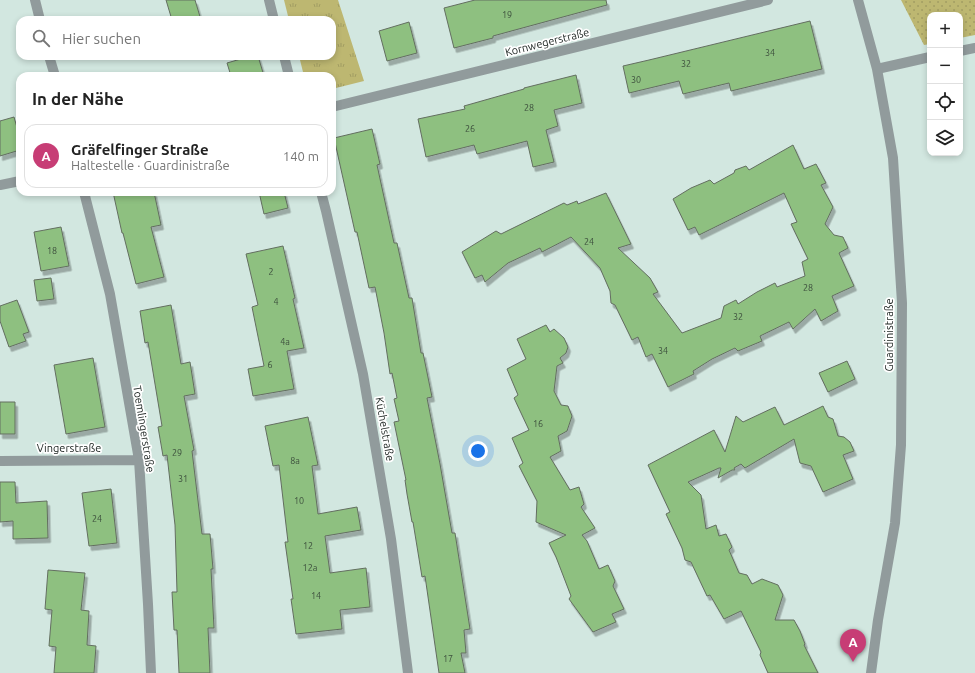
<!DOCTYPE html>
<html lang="de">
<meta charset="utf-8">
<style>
body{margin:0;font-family:Ubuntu,sans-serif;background:#f6f6f6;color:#222}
.controls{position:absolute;right:12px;top:12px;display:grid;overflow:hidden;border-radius:8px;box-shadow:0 2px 6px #0003}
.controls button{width:36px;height:36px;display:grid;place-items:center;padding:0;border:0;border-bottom:1px solid #e0e0e0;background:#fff;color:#222;font:20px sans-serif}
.you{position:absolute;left:478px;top:451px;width:14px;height:14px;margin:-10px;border:3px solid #fff;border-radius:50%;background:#1a73e8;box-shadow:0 0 0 6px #1a73e833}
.badge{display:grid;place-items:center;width:26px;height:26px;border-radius:50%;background:#c73d75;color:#fff;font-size:13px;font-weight:700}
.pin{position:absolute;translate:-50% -33px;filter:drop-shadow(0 1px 2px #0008)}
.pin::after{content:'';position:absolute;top:21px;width:14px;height:12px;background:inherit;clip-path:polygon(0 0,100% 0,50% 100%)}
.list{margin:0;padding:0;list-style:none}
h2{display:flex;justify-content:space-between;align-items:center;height:52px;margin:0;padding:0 16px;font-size:17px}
h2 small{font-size:13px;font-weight:400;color:#767676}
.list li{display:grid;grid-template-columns:26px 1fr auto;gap:12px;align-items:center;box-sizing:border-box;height:64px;margin:0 8px 8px;padding:0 8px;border:1px solid #e0e0e0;border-radius:12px}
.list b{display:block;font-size:15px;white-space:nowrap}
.list p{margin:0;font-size:13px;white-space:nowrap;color:#767676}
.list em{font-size:13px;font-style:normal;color:#767676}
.icon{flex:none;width:22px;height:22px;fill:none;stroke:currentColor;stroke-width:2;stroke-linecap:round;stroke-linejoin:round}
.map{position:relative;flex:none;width:975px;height:673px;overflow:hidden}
.search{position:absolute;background:#fff;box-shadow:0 2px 6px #0003;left:16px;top:16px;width:320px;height:44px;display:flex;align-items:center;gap:10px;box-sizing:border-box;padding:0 14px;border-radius:12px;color:#767676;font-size:15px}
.panel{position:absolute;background:#fff;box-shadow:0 2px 6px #0003;left:16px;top:72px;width:320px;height:124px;border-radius:12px}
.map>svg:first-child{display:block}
.grass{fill:url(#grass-tufts)}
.park{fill:url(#park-dots)}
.building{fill:#8ec080;stroke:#636e60;filter:url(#shadow)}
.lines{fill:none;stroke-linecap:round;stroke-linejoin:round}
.minor{stroke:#919b9c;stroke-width:10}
.labels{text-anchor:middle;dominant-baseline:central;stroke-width:3.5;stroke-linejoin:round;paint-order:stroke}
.number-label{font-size:9px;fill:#3c4e3c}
.street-label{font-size:11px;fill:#202825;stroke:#fff}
</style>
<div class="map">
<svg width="975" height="673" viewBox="0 0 975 673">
<defs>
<pattern id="grass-tufts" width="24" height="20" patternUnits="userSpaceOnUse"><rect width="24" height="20" fill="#bdb771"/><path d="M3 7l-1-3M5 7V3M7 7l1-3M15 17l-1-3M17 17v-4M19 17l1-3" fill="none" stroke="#a29d62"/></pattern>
<pattern id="park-dots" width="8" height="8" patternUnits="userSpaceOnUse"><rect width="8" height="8" fill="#bdb771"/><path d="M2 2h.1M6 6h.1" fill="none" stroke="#a29d62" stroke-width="1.8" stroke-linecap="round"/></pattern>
<filter id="shadow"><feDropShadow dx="2.5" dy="4.5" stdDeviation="0" flood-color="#0004"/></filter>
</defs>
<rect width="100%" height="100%" fill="#d2e7e0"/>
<path class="grass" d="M 284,0 L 338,0 L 364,81 L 332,89 L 332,76 L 304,76 L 299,56 L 332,56 L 332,20 L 289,20 Z"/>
<path class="park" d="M 901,0 L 975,0 L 975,35 L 960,38 L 960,15 L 930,15 L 930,44 L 924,45 Z"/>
<path class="building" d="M 166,0 L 195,0 L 201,20 L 172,20 Z
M 475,0 L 606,0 L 607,5 L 493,36 L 493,38 L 454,48 L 444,8 Z
M 810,21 L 822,69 L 731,91 L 729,83 L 683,94 L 679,81 L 629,93 L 623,66 L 649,60 Z
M 409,22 L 417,53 L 387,61 L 379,31 Z
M 251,56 L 258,56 L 264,76 L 231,76 L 227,63 Z
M 576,75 L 582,103 L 554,110 L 558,126 L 546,130 L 554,162 L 533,167 L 527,141 L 477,154 L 474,145 L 426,157 L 418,119 L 465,109 L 464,106 L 524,89 L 524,88 Z
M 14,117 L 20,138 L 20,150 L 0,156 L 0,121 Z
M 372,129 L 380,164 L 377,165 L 394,243 L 397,243 L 409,298 L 412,298 L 421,353 L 423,353 L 432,397 L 427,398 L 440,464 L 452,533 L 455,533 L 470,629 L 464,630 L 466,653 L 461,653 L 465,673 L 439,673 L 425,576 L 422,577 L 413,522 L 412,522 L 407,494 L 405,480 L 406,480 L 394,422 L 399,421 L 394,399 L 397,398 L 392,373 L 390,374 L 384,333 L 375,287 L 369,288 L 357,232 L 355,232 L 334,138 Z
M 793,145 L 804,169 L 816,164 L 826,183 L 821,185 L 833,207 L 825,224 L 834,235 L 843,237 L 848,248 L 839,253 L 854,286 L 832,296 L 838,311 L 821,321 L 815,309 L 793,329 L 789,322 L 760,336 L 762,341 L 738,351 L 735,348 L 712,359 L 693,371 L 694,374 L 668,387 L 652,354 L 646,357 L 638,337 L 632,340 L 615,305 L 611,303 L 610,291 L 600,268 L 571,237 L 542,252 L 540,248 L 508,263 L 485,282 L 482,275 L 475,278 L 462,252 L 496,231 L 501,234 L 564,203 L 567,205 L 577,201 L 578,204 L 606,193 L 631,244 L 618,248 L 650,278 L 658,292 L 653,294 L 682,333 L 721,318 L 724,306 L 736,300 L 738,304 L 757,292 L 775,283 L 777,287 L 805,276 L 802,262 L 808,259 L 791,224 L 797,222 L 784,193 L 699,235 L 695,227 L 688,230 L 673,199 L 691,188 L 710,180 L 714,184 L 734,173 L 735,170 L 746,166 L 749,170 Z
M 113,192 L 154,192 L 161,225 L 151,227 L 164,277 L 136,284 L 123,233 L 122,233 Z
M 259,192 L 284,192 L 288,208 L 264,214 Z
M 61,227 L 69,266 L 41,271 L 34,232 Z
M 283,246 L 295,298 L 293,299 L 304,348 L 287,351 L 294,389 L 253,396 L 248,369 L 264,366 L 252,307 L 258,305 L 246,254 Z
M 51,278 L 54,299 L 37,301 L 34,280 Z
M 17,300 L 29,332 L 23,334 L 26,341 L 9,347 L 0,321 L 0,306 Z
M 171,305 L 181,364 L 190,362 L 195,394 L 184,396 L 194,450 L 192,451 L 202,534 L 210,534 L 213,569 L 211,569 L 214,628 L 208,628 L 210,673 L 179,673 L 177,630 L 174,630 L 172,592 L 177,592 L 175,525 L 167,455 L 163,456 L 158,427 L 162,426 L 148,342 L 145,343 L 140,311 Z
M 546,325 L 550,332 L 554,329 L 564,338 L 568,347 L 566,353 L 560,358 L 563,363 L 557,366 L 554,391 L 561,405 L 568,406 L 572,416 L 567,431 L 558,436 L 561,451 L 550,457 L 570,490 L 579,487 L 584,504 L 581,507 L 595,528 L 582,535 L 587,541 L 599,569 L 608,565 L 615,581 L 613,586 L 624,609 L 612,614 L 616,622 L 593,632 L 569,599 L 571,596 L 556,557 L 549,543 L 566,535 L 536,522 L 537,501 L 519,466 L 523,463 L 512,438 L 529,430 L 514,398 L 518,395 L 507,369 L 526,359 L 517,339 Z
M 93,358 L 105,427 L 66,434 L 54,365 Z
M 847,361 L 855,379 L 828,392 L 819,373 Z
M 0,402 L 15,402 L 15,434 L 0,434 Z
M 823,406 L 828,417 L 833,419 L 838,436 L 844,437 L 850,442 L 854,451 L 843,455 L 853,479 L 823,492 L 811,466 L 800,463 L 794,439 L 745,468 L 741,464 L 734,468 L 735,470 L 732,470 L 718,478 L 721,468 L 719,468 L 688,482 L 701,495 L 706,529 L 716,525 L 719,536 L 726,534 L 732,547 L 729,550 L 739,573 L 747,575 L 752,584 L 762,579 L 778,585 L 783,595 L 775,620 L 794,620 L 800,631 L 805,644 L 804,645 L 818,673 L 768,673 L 760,655 L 761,652 L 741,611 L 724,619 L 710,595 L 707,596 L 691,562 L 685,560 L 682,548 L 666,514 L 670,512 L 648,465 L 714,430 L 725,452 L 736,416 L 743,422 L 775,407 L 784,425 Z
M 308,417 L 318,465 L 312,466 L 318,514 L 357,507 L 361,530 L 325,536 L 330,573 L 366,568 L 370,607 L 340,610 L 342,629 L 296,634 L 291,599 L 293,599 L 285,542 L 288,542 L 279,465 L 273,466 L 265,426 Z
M 0,482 L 15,482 L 16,503 L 47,501 L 48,538 L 13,539 L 13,521 L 0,522 Z
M 111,489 L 117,543 L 89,546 L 82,493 Z
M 48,570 L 85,573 L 81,610 L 89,611 L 87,645 L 96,646 L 94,673 L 54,673 L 56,647 L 49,646 L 52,610 L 45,609 Z"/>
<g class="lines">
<path class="minor" d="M 35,0 L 40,20
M 269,0 L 274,20
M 858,0 L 877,69 L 893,158 L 902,303 L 901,445 L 895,523 L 878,620 L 871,673
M 960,51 L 975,48
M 49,56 L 55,76
M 284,56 L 289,76
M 877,69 L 930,57
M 332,107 L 768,0
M 0,185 L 20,181
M 84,192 L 110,294 L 139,460 L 148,604 L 151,673
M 321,192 L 326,211 L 363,374 L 391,539 L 408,673
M 0,461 L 139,460"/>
</g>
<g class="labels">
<g class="number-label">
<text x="507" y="15">19</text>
<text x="770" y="53">34</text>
<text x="686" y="64">32</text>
<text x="636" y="80">30</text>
<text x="529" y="108">28</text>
<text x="470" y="129">26</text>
<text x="589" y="242">24</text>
<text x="52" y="251">18</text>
<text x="271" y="272">2</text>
<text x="808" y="288">28</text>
<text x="276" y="302">4</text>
<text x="738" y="317">32</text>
<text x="285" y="342">4a</text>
<text x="663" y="351">34</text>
<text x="270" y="365">6</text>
<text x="538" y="424">16</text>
<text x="177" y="453">29</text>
<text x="295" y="461">8a</text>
<text x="183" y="479">31</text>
<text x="299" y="501">10</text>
<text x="97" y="519">24</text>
<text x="308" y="546">12</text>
<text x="310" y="568">12a</text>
<text x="316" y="596">14</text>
<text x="448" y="659">17</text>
</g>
<g class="street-label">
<text transform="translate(547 42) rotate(-14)">Kornwegerstraße</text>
<text transform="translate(889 335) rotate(-90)">Guardinistraße</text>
<text transform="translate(144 429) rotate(81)">Toemlingerstraße</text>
<text transform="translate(385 429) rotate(80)">Küchelstraße</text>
<text x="69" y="448">Vingerstraße</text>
</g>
</g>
</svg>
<div class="controls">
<button>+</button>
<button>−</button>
<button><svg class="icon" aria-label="locate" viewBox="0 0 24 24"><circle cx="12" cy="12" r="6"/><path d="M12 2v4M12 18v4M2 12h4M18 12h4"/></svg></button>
<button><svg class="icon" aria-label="layers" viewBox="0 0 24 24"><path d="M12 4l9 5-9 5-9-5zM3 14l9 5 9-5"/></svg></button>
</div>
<div class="you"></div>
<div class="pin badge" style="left:853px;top:662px">A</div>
<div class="search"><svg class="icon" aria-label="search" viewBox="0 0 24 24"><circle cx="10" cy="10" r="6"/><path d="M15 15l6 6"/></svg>Hier suchen</div>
<section class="panel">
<h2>In der Nähe<small></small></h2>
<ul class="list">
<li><span class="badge">A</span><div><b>Gräfelfinger Straße</b><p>Haltestelle · Guardinistraße</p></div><em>140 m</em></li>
</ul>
</section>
</div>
